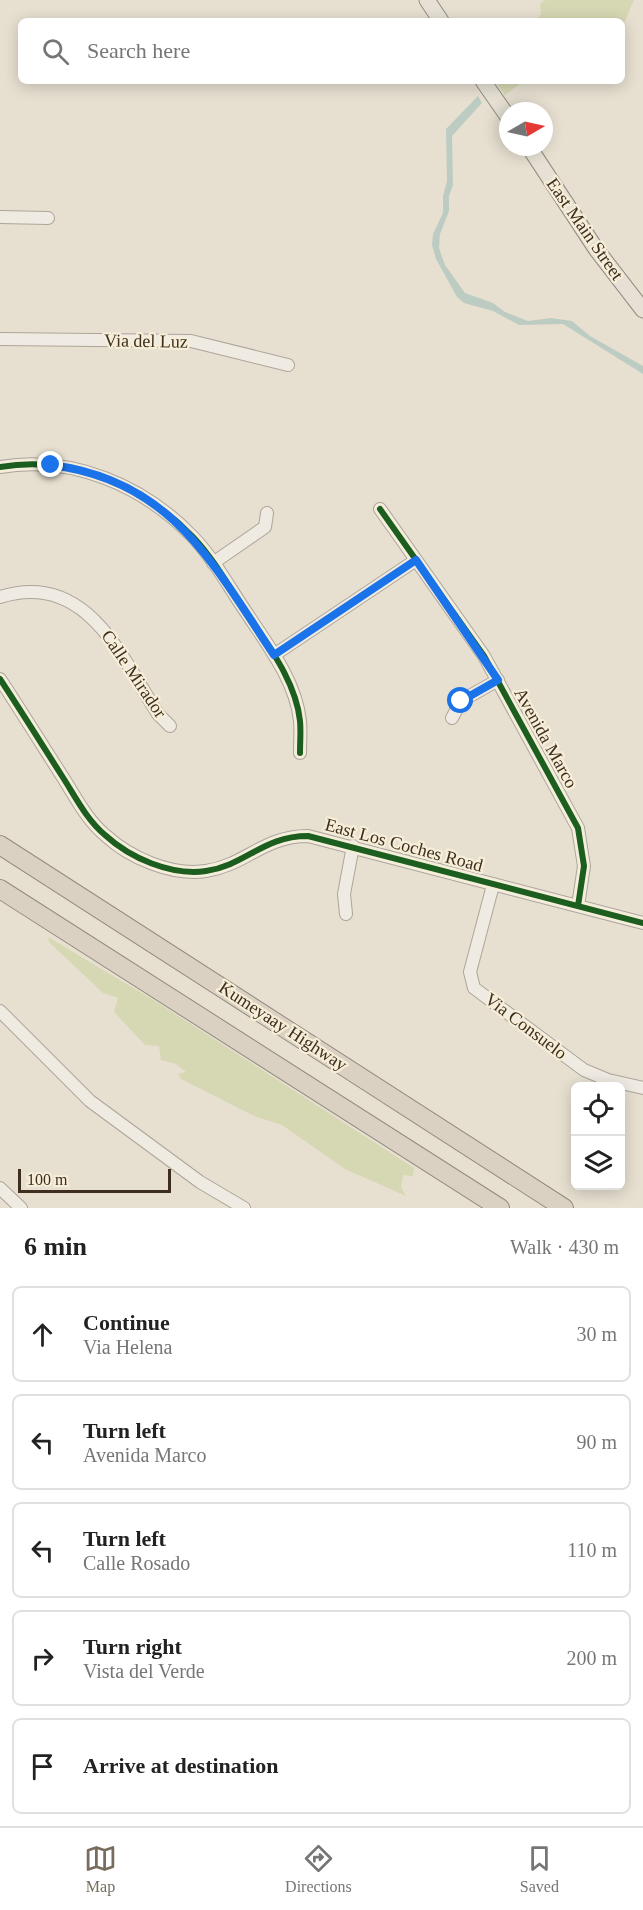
<!DOCTYPE html>
<meta charset="utf-8">
<style>
body{margin:0;font-family:"Times New Roman",serif;background:#f6f6f6;color:#222}
.controls{position:absolute;right:18px;bottom:18px;display:grid;overflow:hidden;border-radius:9px;box-shadow:0 3px 15px #0003}
.controls button{width:54px;height:54px;display:grid;place-items:center;padding:0;border:0;border-bottom:2px solid #e0e0e0;background:#fff;color:#222;font:30px sans-serif}
.compass{position:absolute;left:499px;top:102px;width:54px;height:54px;border-radius:50%;background:#fff;box-shadow:0 3px 15px #0003;rotate:81deg}
.scale{position:absolute;left:18px;bottom:15px;width:153px;box-sizing:border-box;padding-left:6px;border:3px solid #3d2e20;border-top:0;font-size:16px;line-height:21px;white-space:nowrap;color:#3d2e20;-webkit-text-stroke:4px #f7eed8;paint-order:stroke}
.stop{position:absolute;width:18px;height:18px;margin:-14px;border:4px solid #1a73e8;border-radius:50%;background:#fff}
.stop.end{background:#1a73e8;border-color:#fff;box-shadow:0 2px 6px #0008}
.list{margin:0;padding:0;list-style:none}
h2{display:flex;justify-content:space-between;align-items:center;height:78px;margin:0;padding:0 24px;font-size:26px}
h2 small{font-size:20px;font-weight:400;color:#767676}
.list li{display:grid;grid-template-columns:39px 1fr auto;gap:18px;align-items:center;box-sizing:border-box;height:96px;margin:0 12px 12px;padding:0 12px;border:2px solid #e0e0e0;border-radius:9px}
.list b{display:block;font-size:22px;white-space:nowrap}
.list p{margin:0;font-size:20px;white-space:nowrap;color:#767676}
.list em{font-size:20px;font-style:normal;color:#767676}
.icon{flex:none;width:33px;height:33px;fill:none;stroke:currentColor;stroke-width:2;stroke-linecap:round;stroke-linejoin:round}
.map{position:relative;flex:none;width:643px;height:1208px;overflow:hidden}
.search{position:absolute;background:#fff;box-shadow:0 3px 15px #0003;left:18px;right:18px;top:18px;height:66px;display:flex;align-items:center;gap:15px;box-sizing:border-box;padding:0 21px;border-radius:9px;color:#767676;font-size:22px}
.sheet{height:618px;background:#fff}
nav{display:flex;justify-content:space-around;align-items:center;box-sizing:border-box;height:84px;border-top:2px solid #e0e0e0;background:#fff;font-size:16px;color:#767676}
nav a{display:grid;justify-items:center;gap:3px}
nav .on{color:#786c5e}
.map>svg:first-child{display:block}
.green{fill:#d6d7b3}
.water{fill:#bcccc2}
.lines{fill:none;stroke-linecap:round;stroke-linejoin:round}
.minor-casing{stroke:#ada599;stroke-width:14}
.major-casing{stroke:#928b80;stroke-width:17}
.highway-casing{stroke:#928b80;stroke-width:20}
.minor{stroke:#efebe3;stroke-width:12}
.major{stroke:#e6e1d4;stroke-width:15}
.highway{stroke:#dad1c2;stroke-width:18}
.cycleway-casing{stroke:#f7eed8;stroke-width:10}
.cycleway{stroke:#1b5e20;stroke-width:6}
.route{stroke:#1a73e8;stroke-width:8}
.labels{text-anchor:middle;dominant-baseline:central;stroke-width:4.5;stroke-linejoin:round;paint-order:stroke}
.street-label{font-size:18px;fill:#3d2e20;stroke:#f7eed8}
</style>
<div class="map">
<svg width="643" height="1208" viewBox="0 0 643 1208">
<rect width="100%" height="100%" fill="#e7e0d1"/>
<path class="green" d="M 545,0 L 634,0 L 622,27 L 622,21 L 537,21 L 541,14 L 540,4 Z
M 496,81 L 524,81 L 505,95 Z
M 48,937 L 155,1001 L 414,1168 L 413,1176 L 403,1175 L 401,1187 L 406,1196 L 345,1169 L 282,1125 L 254,1116 L 181,1079 L 178,1074 L 186,1072 L 176,1064 L 161,1060 L 159,1046 L 145,1045 L 114,1012 L 118,998 L 103,993 L 49,942 Z"/>
<path class="water" d="M 478,96 L 482,103 L 452,136 L 453,185 L 449,196 L 449,211 L 440,234 L 439,248 L 445,265 L 465,293 L 493,303 L 505,312 L 528,321 L 551,318 L 572,321 L 590,336 L 643,366 L 643,374 L 563,324 L 519,325 L 493,311 L 464,303 L 457,297 L 436,259 L 432,245 L 433,234 L 443,213 L 443,196 L 447,181 L 446,129 Z"/>
<g class="lines">
<g class="minor-casing">
<path id="minor" d="M 0,217 L 48,218
M 0,339 L 191,341 L 288,365
M 0,467 C 72,455 143,485 193,537 C 214,559 229,587 246,612 C 267,644 296,681 300,721 C 301,731 300,742 300,753
M 380,509 L 484,656 L 578,828 L 584,866 L 578,906
M 213,563 L 265,527 L 267,513
M 0,597 C 86,570 121,656 158,714 L 170,726
M 274,655 L 416,560
M 0,679 C 21,711 41,743 62,776 C 75,796 86,819 105,835 C 130,858 171,876 206,871 C 246,865 263,836 308,836 L 643,923
M 452,718 L 461,701 L 498,680
M 493,885 L 470,972 L 474,988 L 584,1070 L 608,1080 L 643,1088
M 346,914 L 344,894 L 353,846
M 0,1011 L 90,1101 L 200,1182 L 244,1208
M 0,1188 L 21,1208"/>
</g>
<g class="major-casing">
<path id="major" d="M 427,0 L 441,21
M 483,81 L 508,117
M 529,147 L 596,249 L 643,310"/>
</g>
<g class="highway-casing">
<path id="highway" d="M 0,845 L 564,1208
M 0,889 L 500,1208"/>
</g>
<use href="#minor" class="minor"/>
<use href="#major" class="major"/>
<use href="#highway" class="highway"/>
<g class="cycleway-casing">
<path id="cycleway" d="M 0,467 C 72,455 143,485 193,537 C 214,559 229,587 246,612 C 267,644 296,681 300,721 C 301,731 300,742 300,753
M 380,509 L 484,656 L 578,828 L 584,866 L 578,906
M 0,679 C 21,711 41,743 62,776 C 75,796 86,819 105,835 C 130,858 171,876 206,871 C 246,865 263,836 308,836 L 643,923"/>
</g>
<use href="#cycleway" class="cycleway"/>
</g>
<g class="lines">
<path class="route" d="M 51,465 C 172,480 213,564 274,655 L 416,560 L 498,680 L 461,701"/>
</g>
<g class="labels">
<g class="street-label">
<text transform="translate(585 229) rotate(55)">East Main Street</text>
<text transform="translate(146 341) rotate(1)">Via del Luz</text>
<text transform="translate(134 674) rotate(56)">Calle Mirador</text>
<text transform="translate(546 738) rotate(61)">Avenida Marco</text>
<text transform="translate(404 845) rotate(15)">East Los Coches Road</text>
<text transform="translate(283 1026) rotate(33)">Kumeyaay Highway</text>
<text transform="translate(526 1026) rotate(37)">Via Consuelo</text>
</g>
</g>
</svg>
<div class="controls">
<button><svg class="icon" aria-label="locate" viewBox="0 0 24 24"><circle cx="12" cy="12" r="6"/><path d="M12 2v4M12 18v4M2 12h4M18 12h4"/></svg></button>
<button><svg class="icon" aria-label="layers" viewBox="0 0 24 24"><path d="M12 4l9 5-9 5-9-5zM3 14l9 5 9-5"/></svg></button>
</div>
<svg class="compass" viewBox="-18 -18 36 36"><path d="M0-13l5 13h-10z" fill="#e53935"/><path d="M0 13l5-13h-10z" fill="#767676"/></svg>
<div class="scale">100 m</div>
<div class="stop" style="left:461px;top:701px"></div>
<div class="stop end" style="left:51px;top:465px"></div>
<div class="search"><svg class="icon" aria-label="search" viewBox="0 0 24 24"><circle cx="10" cy="10" r="6"/><path d="M15 15l6 6"/></svg>Search here</div>
</div>
<section class="sheet">
<h2>6 min<small>Walk · 430 m</small></h2>
<ul class="list">
<li><svg class="icon" aria-label="ahead" viewBox="0 0 24 24"><path d="M12 20V5M6 11l6-6 6 6"/></svg><div><b>Continue</b><p>Via Helena</p></div><em>30 m</em></li>
<li><svg class="icon" aria-label="left" viewBox="0 0 24 24"><path d="M17 20v-9H6M10 6l-5 5 5 5"/></svg><div><b>Turn left</b><p>Avenida Marco</p></div><em>90 m</em></li>
<li><svg class="icon" aria-label="left" viewBox="0 0 24 24"><path d="M17 20v-9H6M10 6l-5 5 5 5"/></svg><div><b>Turn left</b><p>Calle Rosado</p></div><em>110 m</em></li>
<li><svg class="icon" aria-label="right" viewBox="0 0 24 24"><path d="M7 20v-9h11M14 6l5 5-5 5"/></svg><div><b>Turn right</b><p>Vista del Verde</p></div><em>200 m</em></li>
<li><svg class="icon" aria-label="arrive" viewBox="0 0 24 24"><path d="M6 21V4h12l-3 4 3 4H6"/></svg><div><b>Arrive at destination</b></div></li>
</ul>
</section>
<nav>
<a class="on"><svg class="icon" aria-label="map" viewBox="0 0 24 24"><path d="M3 6l6-2 6 2 6-2v14l-6 2-6-2-6 2zM9 4v14M15 6v14"/></svg>Map</a>
<a><svg class="icon" aria-label="directions" viewBox="0 0 24 24"><path d="M12 3l9 9-9 9-9-9zM9 14v-3h6M13 9l2 2-2 2"/></svg>Directions</a>
<a><svg class="icon" aria-label="saved" viewBox="0 0 24 24"><path d="M7 4h10v16l-5-4-5 4z"/></svg>Saved</a>
</nav>
